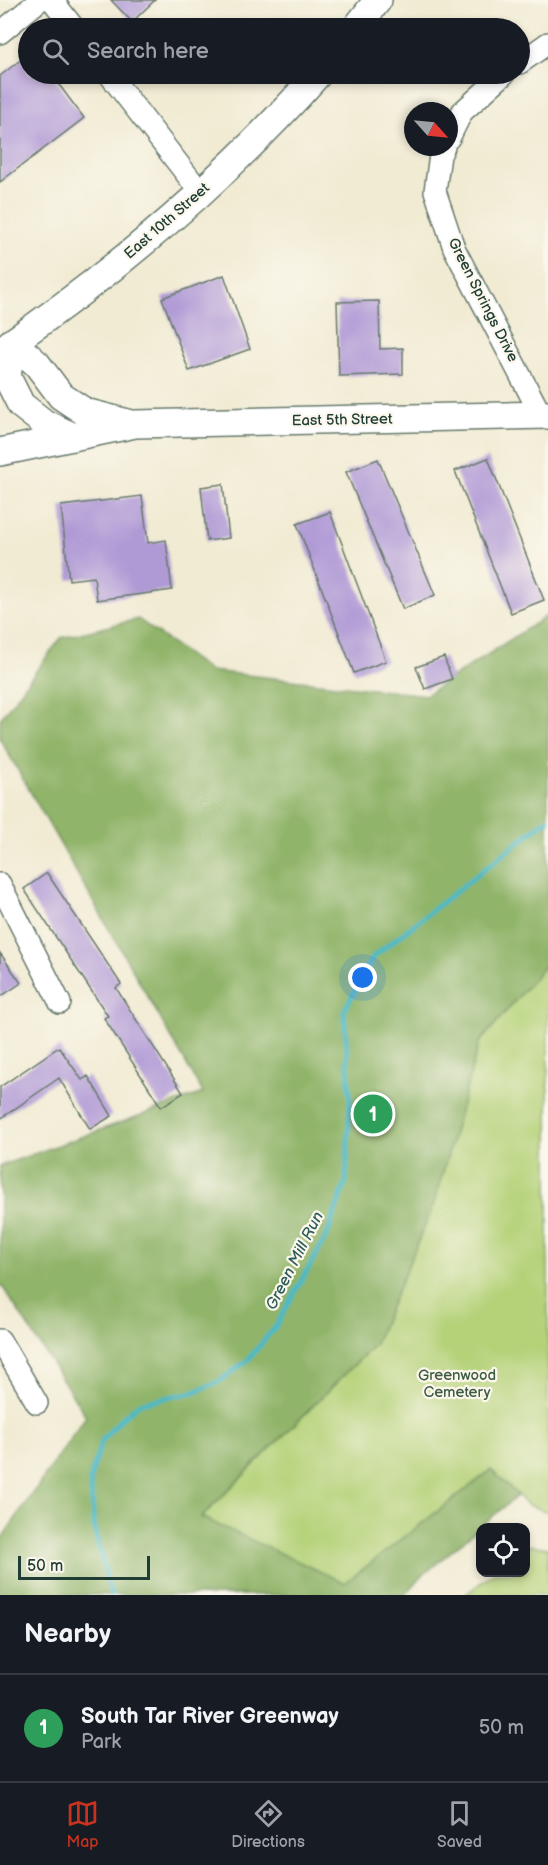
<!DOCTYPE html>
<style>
body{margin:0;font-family:"Balsamiq Sans",sans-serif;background:#242831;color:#f1f3f6}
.controls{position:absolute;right:18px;bottom:18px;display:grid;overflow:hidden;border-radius:12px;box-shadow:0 3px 9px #0003}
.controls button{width:54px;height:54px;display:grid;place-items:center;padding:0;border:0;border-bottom:2px solid #363941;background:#171b24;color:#f1f3f6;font:30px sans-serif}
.compass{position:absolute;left:404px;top:102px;width:54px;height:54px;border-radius:50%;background:#171b24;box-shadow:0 3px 9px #0003;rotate:117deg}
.scale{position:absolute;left:18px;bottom:15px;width:132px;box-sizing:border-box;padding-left:6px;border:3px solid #1f3d34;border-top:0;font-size:16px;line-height:21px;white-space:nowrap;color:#1f3d34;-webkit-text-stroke:4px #fbf7ec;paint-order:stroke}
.you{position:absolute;left:363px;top:978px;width:21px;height:21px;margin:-15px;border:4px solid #fff;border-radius:50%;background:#1a73e8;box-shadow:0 0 0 9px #1a73e833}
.badge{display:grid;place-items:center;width:39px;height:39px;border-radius:50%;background:#c8321e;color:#fff;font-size:20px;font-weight:700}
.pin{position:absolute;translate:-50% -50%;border:3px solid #fff;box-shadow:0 2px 6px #0006}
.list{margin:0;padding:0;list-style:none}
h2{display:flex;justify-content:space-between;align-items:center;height:78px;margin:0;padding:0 24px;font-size:26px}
h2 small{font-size:20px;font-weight:400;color:#9ea1a6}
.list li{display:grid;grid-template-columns:39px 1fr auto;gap:18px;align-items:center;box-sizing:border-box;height:108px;padding:0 24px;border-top:2px solid #363941}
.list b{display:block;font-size:22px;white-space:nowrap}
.list p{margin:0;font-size:20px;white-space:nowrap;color:#9ea1a6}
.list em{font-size:20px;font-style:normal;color:#9ea1a6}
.icon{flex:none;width:33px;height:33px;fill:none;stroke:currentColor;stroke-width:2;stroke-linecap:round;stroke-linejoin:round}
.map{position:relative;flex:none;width:548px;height:1595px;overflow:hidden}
.search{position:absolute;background:#171b24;box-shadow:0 3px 9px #0003;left:18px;right:18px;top:18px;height:66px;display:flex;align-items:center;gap:15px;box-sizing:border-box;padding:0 21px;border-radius:33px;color:#9ea1a6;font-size:22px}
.sheet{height:186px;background:#171b24}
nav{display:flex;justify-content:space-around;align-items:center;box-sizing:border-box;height:84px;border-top:2px solid #363941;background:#171b24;font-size:16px;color:#9ea1a6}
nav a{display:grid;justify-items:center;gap:3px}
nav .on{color:#c8321e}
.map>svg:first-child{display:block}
.green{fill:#b5d279;stroke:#6a8856;stroke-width:1.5}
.forest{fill:#90b469;stroke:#58784e;stroke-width:1.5}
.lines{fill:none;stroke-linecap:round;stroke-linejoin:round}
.stream{stroke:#4cb9c6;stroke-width:5}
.building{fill:#b09ad6}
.minor-casing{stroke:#687a6c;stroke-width:24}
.major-casing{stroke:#687a6c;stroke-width:30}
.minor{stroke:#fff;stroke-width:21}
.major{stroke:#fff;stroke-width:27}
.labels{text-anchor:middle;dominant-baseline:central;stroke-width:4.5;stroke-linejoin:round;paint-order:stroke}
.street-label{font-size:15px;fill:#1f3d34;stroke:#fbf7ec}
.park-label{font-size:15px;fill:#3d5b42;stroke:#fbf7ec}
.water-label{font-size:16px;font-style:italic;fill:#2a5c58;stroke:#fbf7ec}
</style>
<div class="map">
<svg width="548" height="1595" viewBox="0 0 548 1595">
<rect width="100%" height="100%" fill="#fbf7ec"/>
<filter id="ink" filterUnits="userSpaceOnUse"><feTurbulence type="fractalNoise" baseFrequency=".0167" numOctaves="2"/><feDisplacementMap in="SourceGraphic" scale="12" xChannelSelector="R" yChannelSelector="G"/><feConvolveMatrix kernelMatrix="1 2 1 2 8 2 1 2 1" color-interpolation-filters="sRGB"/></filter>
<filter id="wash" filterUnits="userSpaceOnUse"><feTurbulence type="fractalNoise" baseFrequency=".008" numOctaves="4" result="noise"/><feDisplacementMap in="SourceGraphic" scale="24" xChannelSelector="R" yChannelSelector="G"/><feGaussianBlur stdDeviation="1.35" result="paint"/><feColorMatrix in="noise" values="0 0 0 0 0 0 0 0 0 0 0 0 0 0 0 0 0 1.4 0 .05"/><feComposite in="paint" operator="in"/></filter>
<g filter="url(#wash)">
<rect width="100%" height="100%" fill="#f1ebd3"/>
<path class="green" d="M 548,962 L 548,1512 L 528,1505 L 491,1470 L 345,1583 L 201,1518 L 374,1345 L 434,1204 L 479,1043 Z
M 531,1545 L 548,1548 L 548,1595 L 465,1595 L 493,1573 L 526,1572 L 526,1547 Z"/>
<path class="forest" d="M 548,615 L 548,962 L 479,1043 L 434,1204 L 374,1345 L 201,1517 L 345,1583 L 491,1470 L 518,1495 L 423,1575 L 405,1595 L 0,1595 L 0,1541 L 86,1416 L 0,1283 L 0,1166 L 203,1093 L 0,739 L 0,719 L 61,638 L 138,619 L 210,671 L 426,695 Z"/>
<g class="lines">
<path class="stream" d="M 111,1595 L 94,1528 L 90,1479 L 102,1440 L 122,1418 L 140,1403 L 194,1392 L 220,1381 L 247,1361 L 276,1326 L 327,1235 L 346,1182 L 350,1098 L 344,1011 L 373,957 L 548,819"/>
</g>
<g id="blocks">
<path class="building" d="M 111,0 L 155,0 L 132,22 Z
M 28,54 L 28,74 L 51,74 L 84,118 L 0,182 L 0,76 Z
M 224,275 L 250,349 L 189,371 L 162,298 Z
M 379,301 L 380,349 L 403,348 L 403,374 L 339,376 L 337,302 Z
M 488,458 L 544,600 L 511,613 L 455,471 Z
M 378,459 L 435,595 L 403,609 L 346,472 Z
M 223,484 L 229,538 L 207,541 L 201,487 Z
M 142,496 L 148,543 L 166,540 L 172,590 L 97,600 L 94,577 L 69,580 L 61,506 Z
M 330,512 L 386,661 L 354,673 L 297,524 Z
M 444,657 L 452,679 L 425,689 L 416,667 Z
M 47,873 L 121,984 L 116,988 L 183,1093 L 161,1107 L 104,1018 L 108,1016 L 24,889 Z
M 0,953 L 21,983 L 0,997 Z
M 59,1047 L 82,1080 L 88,1076 L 112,1116 L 90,1129 L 59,1078 L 0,1119 L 0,1087 Z"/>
</g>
</g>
<g filter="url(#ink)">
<use href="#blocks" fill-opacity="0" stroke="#687a6c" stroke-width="1.5"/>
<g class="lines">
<g class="minor-casing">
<path id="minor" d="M 52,0 L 74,28
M 0,33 L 40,0
M 520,63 L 548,43
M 109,74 L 201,193
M 449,138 L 462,112 L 504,74
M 444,147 L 440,155 L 435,191 L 454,248 L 541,415
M 0,884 L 60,1003
M 0,1340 L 37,1403"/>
</g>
<g class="major-casing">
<path id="major" d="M 356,28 L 378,0
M 12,342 L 37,364 L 61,396 L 85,412 L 128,423
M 12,342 L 7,377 L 21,405 L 44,423 L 74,437
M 0,351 C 116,271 225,179 318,74
M 0,452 L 135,424 L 548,415"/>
</g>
<use href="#minor" class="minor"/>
<use href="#major" class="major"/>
</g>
</g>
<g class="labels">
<g class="street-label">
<text transform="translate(167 221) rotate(-41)">East 10th Street</text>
<text transform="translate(483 300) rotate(63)">Green Springs Drive</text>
<text transform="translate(342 420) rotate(-1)">East 5th Street</text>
</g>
<g class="park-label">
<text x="457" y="1375">Greenwood<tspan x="457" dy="17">Cemetery</tspan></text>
</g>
<g class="water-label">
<text transform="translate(295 1261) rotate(-63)">Green Mill Run</text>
</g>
</g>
</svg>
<div class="controls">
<button><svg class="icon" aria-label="locate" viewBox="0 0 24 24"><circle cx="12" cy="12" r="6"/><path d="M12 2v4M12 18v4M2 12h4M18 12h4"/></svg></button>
</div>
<svg class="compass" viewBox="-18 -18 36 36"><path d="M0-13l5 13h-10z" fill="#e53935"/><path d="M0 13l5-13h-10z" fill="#9ea1a6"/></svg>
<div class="scale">50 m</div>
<div class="you"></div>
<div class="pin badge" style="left:373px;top:1114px;background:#2e9e5b">1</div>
<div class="search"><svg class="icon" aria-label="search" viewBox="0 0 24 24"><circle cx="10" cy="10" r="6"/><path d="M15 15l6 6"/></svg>Search here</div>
</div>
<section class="sheet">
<h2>Nearby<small></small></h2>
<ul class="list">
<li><span class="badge" style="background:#2e9e5b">1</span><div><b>South Tar River Greenway</b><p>Park</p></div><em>50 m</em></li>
</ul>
</section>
<nav>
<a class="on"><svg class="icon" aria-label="map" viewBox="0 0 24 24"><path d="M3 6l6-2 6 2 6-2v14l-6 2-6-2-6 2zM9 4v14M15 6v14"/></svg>Map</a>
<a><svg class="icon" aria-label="directions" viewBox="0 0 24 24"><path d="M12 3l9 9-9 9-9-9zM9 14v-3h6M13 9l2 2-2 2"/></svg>Directions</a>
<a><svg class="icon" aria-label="saved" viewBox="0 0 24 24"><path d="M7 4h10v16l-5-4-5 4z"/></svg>Saved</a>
</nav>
